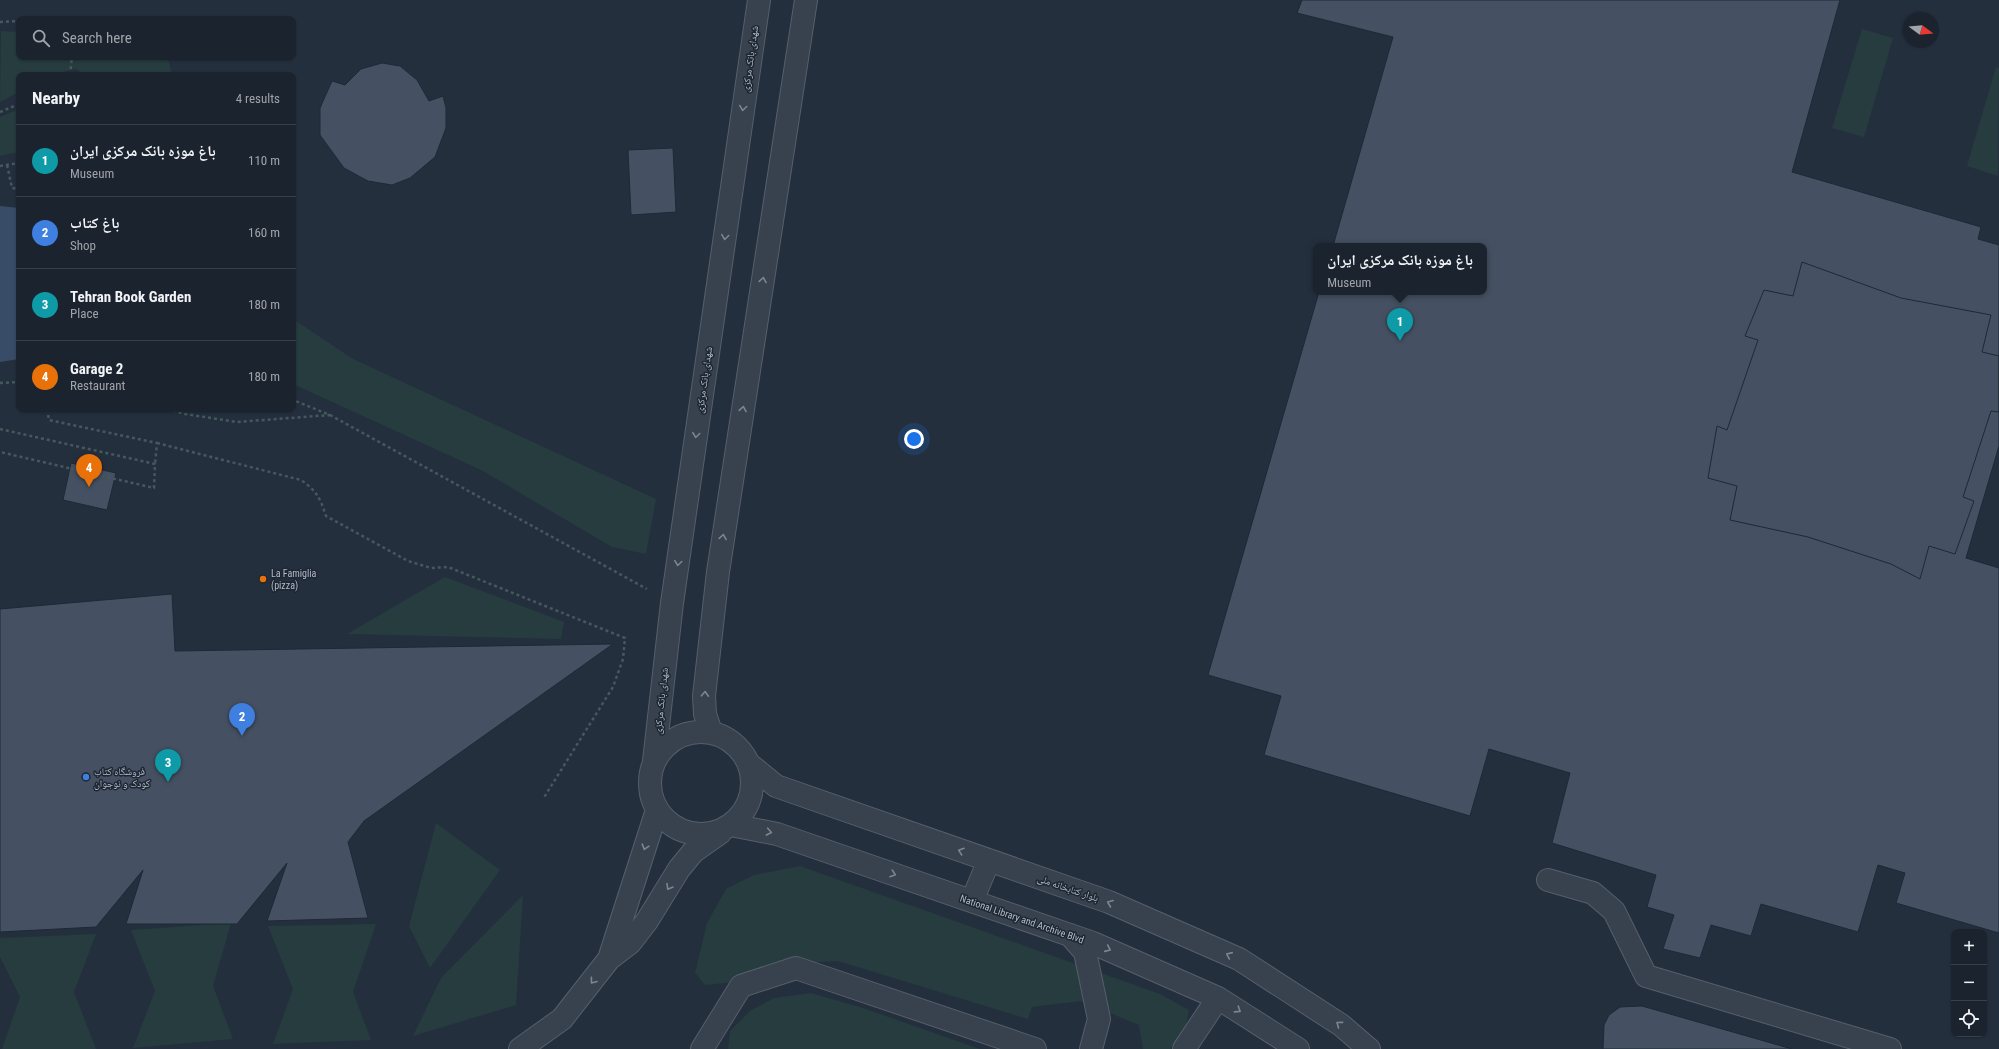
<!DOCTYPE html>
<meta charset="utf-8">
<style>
body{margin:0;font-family:"Roboto Condensed","Noto Naskh Arabic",sans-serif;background:#242b36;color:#f1f3f6}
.controls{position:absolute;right:12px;bottom:12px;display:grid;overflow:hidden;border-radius:8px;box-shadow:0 1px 3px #0004}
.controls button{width:36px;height:36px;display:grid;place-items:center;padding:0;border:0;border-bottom:1px solid #39404a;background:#1b232e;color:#f1f3f6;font:20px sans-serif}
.compass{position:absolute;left:1903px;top:12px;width:36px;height:36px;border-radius:50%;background:#1b232e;box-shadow:0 1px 3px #0004;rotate:106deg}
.you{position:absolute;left:914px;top:439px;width:14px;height:14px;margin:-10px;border:3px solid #fff;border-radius:50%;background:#1a73e8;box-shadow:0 0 0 6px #1a73e833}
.badge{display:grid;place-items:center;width:26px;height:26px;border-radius:50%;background:#8ab4f8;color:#fff;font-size:13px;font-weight:700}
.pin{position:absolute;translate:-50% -33px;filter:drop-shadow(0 1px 2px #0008)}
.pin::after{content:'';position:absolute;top:21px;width:14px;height:12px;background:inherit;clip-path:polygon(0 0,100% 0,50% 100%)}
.popup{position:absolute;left:1313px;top:243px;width:174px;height:52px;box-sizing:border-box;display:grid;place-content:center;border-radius:8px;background:#1b232e;filter:drop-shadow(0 1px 3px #0005);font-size:13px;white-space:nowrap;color:#a0a4aa}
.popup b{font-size:15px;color:#f1f3f6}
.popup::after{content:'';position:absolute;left:50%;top:100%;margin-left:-8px;border:8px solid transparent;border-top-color:#1b232e}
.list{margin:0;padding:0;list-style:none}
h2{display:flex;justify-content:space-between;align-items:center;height:52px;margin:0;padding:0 16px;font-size:17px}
h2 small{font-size:13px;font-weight:400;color:#a0a4aa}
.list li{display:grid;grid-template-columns:26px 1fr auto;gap:12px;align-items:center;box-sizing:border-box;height:72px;padding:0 16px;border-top:1px solid #39404a}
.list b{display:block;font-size:15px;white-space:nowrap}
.list p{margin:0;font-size:13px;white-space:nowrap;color:#a0a4aa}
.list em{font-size:13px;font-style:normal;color:#a0a4aa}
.icon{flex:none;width:22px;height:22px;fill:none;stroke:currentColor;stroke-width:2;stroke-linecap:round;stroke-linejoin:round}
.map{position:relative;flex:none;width:1999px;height:1049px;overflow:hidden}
.search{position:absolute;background:#1b232e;box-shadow:0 1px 3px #0004;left:16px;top:16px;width:280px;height:44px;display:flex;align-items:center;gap:10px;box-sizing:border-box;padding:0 14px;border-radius:8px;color:#a0a4aa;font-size:15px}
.panel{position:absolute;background:#1b232e;box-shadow:0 1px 3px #0004;left:16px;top:72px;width:280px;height:340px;border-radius:8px}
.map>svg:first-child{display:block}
.green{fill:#263c3f}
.water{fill:#394c67}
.building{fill:#455162;stroke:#1f2835}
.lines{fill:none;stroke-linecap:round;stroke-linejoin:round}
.minor-casing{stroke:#565f6c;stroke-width:24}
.path{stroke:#44595c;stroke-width:2.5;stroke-dasharray:3 3;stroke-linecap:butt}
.minor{stroke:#38414e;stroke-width:22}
.oneway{stroke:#7c8592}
.food-dot{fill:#e8710a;stroke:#1d2633;stroke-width:1.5}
.shop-dot{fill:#3f7fe0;stroke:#1d2633;stroke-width:1.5}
.labels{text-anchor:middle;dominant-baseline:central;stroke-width:3;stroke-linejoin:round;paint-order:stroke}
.street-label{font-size:10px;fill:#b4bcc9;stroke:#1d2633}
.poi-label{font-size:10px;fill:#b4bcc9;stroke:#1d2633;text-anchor:start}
</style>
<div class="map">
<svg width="1999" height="1049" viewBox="0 0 1999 1049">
<rect width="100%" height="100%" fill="#242f3e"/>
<path class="green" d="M 1862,29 L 1893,38 L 1864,137 L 1832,128 Z
M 1,31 L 19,32 L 19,57 L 156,57 L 169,61 L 172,75 L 86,75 L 76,69 L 50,75 L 19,75 L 19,92 L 0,102 Z
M 1996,67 L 1999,68 L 1998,176 L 1967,166 Z
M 19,109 L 19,152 L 0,156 L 0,117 Z
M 293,319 L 353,359 L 656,499 L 646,554 L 612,547 L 481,470 L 293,384 Z
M 445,577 L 564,622 L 561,639 L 347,634 Z
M 436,823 L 500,870 L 430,968 L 409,926 Z
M 800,866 L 1160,994 L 1189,1010 L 1185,1031 L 1170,1049 L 1143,1049 L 1139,1025 L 1081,1001 L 1032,1007 L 1028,1019 L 838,961 L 803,963 L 734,982 L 705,985 L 695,973 L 707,923 L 726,889 L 754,875 Z
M 523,895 L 516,1005 L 413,1036 L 441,978 Z
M 231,923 L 213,986 L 233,1039 L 133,1048 L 155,991 L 131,930 Z
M 376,924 L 353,992 L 371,1040 L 273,1044 L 293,989 L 268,926 Z
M 96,934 L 74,992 L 96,1049 L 2,1049 L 20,997 L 0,957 L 0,938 Z
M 811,993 L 863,1008 L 980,1049 L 728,1049 L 730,1031 L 750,1011 L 774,998 Z"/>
<path class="water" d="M 0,206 L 19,208 L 19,359 L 0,362 Z"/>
<path class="building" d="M 1302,0 L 1840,0 L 1792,172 L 1981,227 L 1978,239 L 1999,245 L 1999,446 L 1966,558 L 1999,568 L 1999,933 L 1896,903 L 1905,873 L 1878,865 L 1858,932 L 1761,904 L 1751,936 L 1711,925 L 1700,958 L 1663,949 L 1674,915 L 1647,907 L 1656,875 L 1552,843 L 1570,773 L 1489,749 L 1470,816 L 1264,755 L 1281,696 L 1208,675 L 1319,292 L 1484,292 L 1484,246 L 1333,246 L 1393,37 L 1297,13 Z
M 382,63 L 400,66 L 417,80 L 429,101 L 443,96 L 446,108 L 446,128 L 435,157 L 410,178 L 392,185 L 368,181 L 344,168 L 320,135 L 320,108 L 332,81 L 345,85 L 361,69 Z
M 673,148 L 676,212 L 631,215 L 628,150 Z
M 1802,262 L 1901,298 L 1991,315 L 1982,352 L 1999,356 L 1999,412 L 1991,411 L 1963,497 L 1974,501 L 1955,554 L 1929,546 L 1920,579 L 1891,564 L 1808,537 L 1730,520 L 1737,486 L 1708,478 L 1717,426 L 1727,430 L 1758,340 L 1745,336 L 1764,290 L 1793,296 Z
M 71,463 L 116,473 L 107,510 L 63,500 Z
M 172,594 L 175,651 L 613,644 L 364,821 L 348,842 L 368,918 L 267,921 L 287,863 L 237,924 L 126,924 L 143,870 L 96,927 L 0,932 L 0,609 Z
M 1642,1006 L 1792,1049 L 1603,1049 L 1604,1025 L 1609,1015 L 1620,1007 Z"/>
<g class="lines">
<g class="minor-casing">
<path id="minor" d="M650 783a51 51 0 1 1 102 0a51 51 0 1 1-102 0Z
M 711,732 L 705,714 L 704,696 L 718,572 L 806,0
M 654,761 L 672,603 L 759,0
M 749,764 L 776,786 L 1109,902 L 1239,959 L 1341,1025 L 1369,1049
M 731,825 L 777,834 L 1093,943 L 1218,998 L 1298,1049
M 1548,880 L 1593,893 L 1614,911 L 1646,976 L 1890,1049
M 972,901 L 989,860
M 1070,935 L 1085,952 L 1099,1019 L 1091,1049
M 609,959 L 630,943 L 647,921 L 679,869 L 693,852 L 720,833
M 520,1049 L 562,1019 L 609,959 L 657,810
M 702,1049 L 741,986 L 796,968 L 1035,1049
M 1184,1049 L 1218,998"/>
</g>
<path class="path" d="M 0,22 L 19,21
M 70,75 L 72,57
M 0,112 L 19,104
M 7,165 L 12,188 L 19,189
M 0,166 L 19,163
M 0,383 L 19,382
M 47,409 L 49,420 L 157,443 L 155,464
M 167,409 L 185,414 L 237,422 L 330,415 L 293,400
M 330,415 L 647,589
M 0,429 L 155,464 L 154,488 L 0,452
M 157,443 L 301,480 C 317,491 320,498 326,516 L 408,561 L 431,568 L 448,567 L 625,638 L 623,659 L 613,687 L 543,799"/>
<use href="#minor" class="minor"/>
</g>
<defs><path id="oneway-chevron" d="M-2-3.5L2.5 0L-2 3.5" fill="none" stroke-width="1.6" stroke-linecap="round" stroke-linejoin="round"/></defs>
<g class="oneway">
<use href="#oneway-chevron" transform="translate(743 108) rotate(98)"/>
<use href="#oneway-chevron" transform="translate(725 237) rotate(98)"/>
<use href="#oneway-chevron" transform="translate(763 280) rotate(-81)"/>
<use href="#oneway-chevron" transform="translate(743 409) rotate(-81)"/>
<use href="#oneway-chevron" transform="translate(696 435) rotate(98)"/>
<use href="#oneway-chevron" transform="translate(723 537) rotate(-81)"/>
<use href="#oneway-chevron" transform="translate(678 563) rotate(98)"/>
<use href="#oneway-chevron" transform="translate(705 694) rotate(-87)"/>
<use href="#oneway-chevron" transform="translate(769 832) rotate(11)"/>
<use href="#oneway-chevron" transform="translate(645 847) rotate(107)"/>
<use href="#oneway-chevron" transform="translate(961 851) rotate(-161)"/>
<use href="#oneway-chevron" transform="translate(893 874) rotate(19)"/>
<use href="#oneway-chevron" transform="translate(669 887) rotate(120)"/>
<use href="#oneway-chevron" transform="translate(1110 903) rotate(-158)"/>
<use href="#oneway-chevron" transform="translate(1108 949) rotate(24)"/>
<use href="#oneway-chevron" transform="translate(1229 955) rotate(-156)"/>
<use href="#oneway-chevron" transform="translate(593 981) rotate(127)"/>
<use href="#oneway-chevron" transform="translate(1238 1010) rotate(33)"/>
<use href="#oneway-chevron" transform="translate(1339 1024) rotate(-144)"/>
</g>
<circle class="food-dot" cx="263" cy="579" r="4"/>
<circle class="shop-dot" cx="86" cy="777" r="4"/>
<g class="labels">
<g class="street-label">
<text transform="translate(750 59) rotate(-82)">شهدای بانک مرکزی</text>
<text transform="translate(704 380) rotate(-82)">شهدای بانک مرکزی</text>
<text transform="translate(661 701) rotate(-84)">شهدای بانک مرکزی</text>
<text transform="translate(1068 888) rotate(19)">بلوار کتابخانه ملی</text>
<text transform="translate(1022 919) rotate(19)">National Library and Archive Blvd</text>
</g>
<g class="poi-label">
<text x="271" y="573">La Famiglia<tspan x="271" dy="12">(pizza)</tspan></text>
<text x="94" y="771">فروشگاه کتاب<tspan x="94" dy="12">کودک و نوجوان</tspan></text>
</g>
</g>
</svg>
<div class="controls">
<button>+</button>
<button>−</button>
<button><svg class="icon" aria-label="locate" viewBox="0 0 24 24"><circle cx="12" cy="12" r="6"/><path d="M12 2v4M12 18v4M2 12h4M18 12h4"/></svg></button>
</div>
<svg class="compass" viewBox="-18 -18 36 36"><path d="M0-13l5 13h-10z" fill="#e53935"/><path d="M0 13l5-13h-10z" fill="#a0a4aa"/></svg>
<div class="you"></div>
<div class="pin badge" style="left:1400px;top:341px;background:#0f9aa8">1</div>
<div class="popup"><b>باغ موزه بانک مرکزی ایران</b>Museum</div>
<div class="pin badge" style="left:242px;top:736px;background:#3f7fe0">2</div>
<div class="pin badge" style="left:168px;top:782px;background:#0f9aa8">3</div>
<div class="pin badge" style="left:89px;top:487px;background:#e8710a">4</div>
<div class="search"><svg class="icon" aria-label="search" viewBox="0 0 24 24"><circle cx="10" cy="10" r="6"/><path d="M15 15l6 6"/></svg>Search here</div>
<section class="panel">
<h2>Nearby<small>4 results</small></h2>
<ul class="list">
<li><span class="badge" style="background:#0f9aa8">1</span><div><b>باغ موزه بانک مرکزی ایران</b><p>Museum</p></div><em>110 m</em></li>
<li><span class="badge" style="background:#3f7fe0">2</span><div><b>باغ کتاب</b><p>Shop</p></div><em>160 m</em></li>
<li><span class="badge" style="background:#0f9aa8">3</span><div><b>Tehran Book Garden</b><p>Place</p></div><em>180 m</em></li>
<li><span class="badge" style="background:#e8710a">4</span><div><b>Garage 2</b><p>Restaurant</p></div><em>180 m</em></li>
</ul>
</section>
</div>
